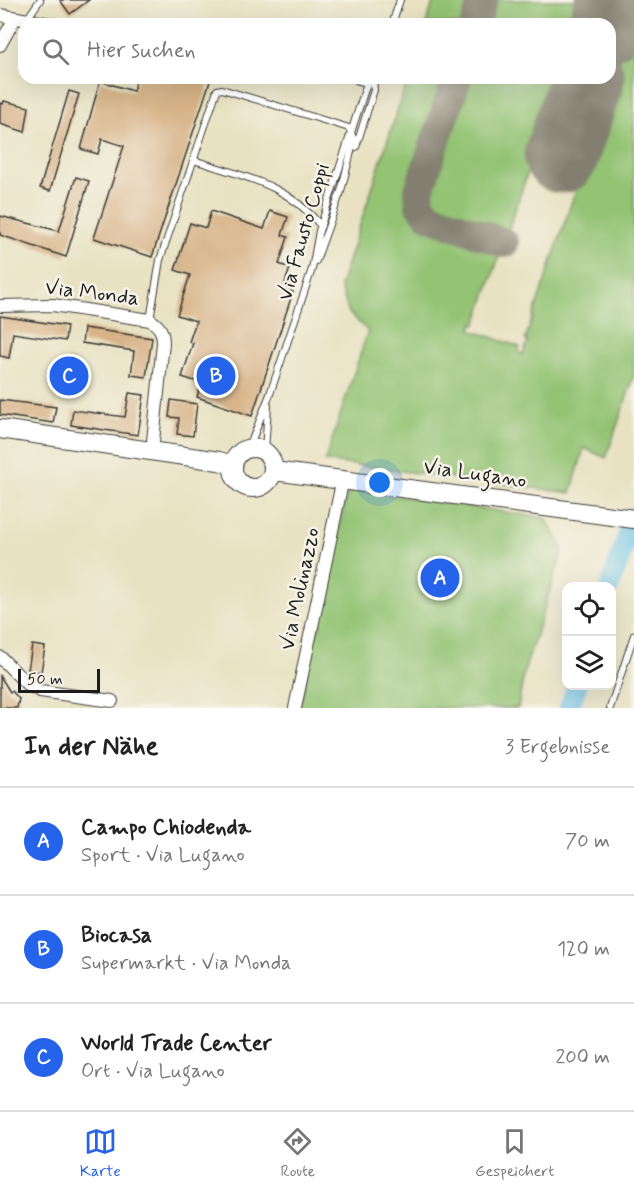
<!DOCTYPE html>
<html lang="de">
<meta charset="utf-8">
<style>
body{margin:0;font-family:Mynerve,sans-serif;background:#f6f6f6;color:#222}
.controls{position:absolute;right:18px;bottom:18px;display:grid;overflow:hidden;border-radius:12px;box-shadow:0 6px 24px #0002}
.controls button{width:54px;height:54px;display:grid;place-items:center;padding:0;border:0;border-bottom:2px solid #e0e0e0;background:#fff;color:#222;font:30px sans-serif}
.scale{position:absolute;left:18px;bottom:15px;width:82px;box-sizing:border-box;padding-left:6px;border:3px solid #1c1c1c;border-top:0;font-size:16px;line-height:21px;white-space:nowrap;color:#1c1c1c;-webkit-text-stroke:4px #f7f3e8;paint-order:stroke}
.you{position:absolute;left:380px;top:483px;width:21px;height:21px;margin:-15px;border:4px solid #fff;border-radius:50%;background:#1a73e8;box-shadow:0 0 0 9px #1a73e833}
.badge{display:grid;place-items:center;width:39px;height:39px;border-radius:50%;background:#2563eb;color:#fff;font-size:20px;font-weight:700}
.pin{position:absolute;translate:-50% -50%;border:3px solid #fff;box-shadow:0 2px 6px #0006}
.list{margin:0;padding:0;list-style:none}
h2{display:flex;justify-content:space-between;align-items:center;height:78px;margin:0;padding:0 24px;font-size:26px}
h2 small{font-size:20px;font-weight:400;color:#767676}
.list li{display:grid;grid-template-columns:39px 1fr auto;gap:18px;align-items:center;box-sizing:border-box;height:108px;padding:0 24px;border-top:2px solid #e0e0e0}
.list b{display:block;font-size:22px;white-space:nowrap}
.list p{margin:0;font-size:20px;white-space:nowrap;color:#767676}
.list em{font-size:20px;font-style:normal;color:#767676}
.icon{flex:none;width:33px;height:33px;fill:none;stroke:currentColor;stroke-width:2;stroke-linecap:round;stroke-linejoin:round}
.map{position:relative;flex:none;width:634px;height:708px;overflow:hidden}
.search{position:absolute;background:#fff;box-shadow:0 6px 24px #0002;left:18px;right:18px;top:18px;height:66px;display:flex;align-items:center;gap:15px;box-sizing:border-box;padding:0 21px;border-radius:18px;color:#767676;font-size:22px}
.sheet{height:402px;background:#fff}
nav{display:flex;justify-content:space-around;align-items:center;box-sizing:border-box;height:84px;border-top:2px solid #e0e0e0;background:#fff;font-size:16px;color:#767676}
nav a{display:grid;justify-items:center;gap:3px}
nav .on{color:#2563eb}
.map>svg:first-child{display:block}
.green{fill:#93c373;stroke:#587048;stroke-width:1.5}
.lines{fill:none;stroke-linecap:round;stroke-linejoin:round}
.river{stroke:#6cc4e9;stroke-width:20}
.taxiway{stroke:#827f6f;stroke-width:30}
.runway{stroke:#827f6f;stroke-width:75}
.building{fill:#d7b387}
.service-casing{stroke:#3b3a35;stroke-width:8}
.minor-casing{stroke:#3b3a35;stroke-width:14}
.secondary-casing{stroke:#3b3a35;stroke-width:20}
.service{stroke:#fff;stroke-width:6}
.minor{stroke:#fff;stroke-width:12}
.secondary{stroke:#fff;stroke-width:18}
.labels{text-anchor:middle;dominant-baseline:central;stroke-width:5;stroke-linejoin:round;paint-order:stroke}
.street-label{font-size:21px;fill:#1c1c1c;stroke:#f7f3e8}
</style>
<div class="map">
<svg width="634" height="708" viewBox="0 0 634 708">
<rect width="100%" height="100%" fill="#f7f3e8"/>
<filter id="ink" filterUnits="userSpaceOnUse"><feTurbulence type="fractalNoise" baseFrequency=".0167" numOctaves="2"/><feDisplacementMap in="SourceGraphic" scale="12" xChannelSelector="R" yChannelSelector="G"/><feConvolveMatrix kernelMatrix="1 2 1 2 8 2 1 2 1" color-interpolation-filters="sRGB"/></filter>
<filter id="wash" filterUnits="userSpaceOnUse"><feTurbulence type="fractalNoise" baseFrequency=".008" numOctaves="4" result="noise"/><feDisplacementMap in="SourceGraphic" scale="24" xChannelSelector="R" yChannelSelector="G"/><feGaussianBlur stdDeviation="1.35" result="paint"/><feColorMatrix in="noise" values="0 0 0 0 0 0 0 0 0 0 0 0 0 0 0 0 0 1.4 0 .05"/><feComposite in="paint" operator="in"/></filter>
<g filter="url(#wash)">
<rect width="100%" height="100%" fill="#e8e2c2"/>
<path class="green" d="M 434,0 L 587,0 L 579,24 L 426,24 Z
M 634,18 L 634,376 L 606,458 L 584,448 L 571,493 L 325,461 L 368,331 L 349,313 L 340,286 L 408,78 L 560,78 L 476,324 L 473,323 L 471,330 L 520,347 L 518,352 L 523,354 L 528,341 L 525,340 Z
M 356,490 L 546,518 L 563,549 L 524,672 L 518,708 L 299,708 L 314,640 L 321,623 L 319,607 L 347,494 Z"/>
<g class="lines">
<path class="river" d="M 610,586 L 634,517
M 569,708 L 577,686"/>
<path class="taxiway" d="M 475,24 L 483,0
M 457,78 L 419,190 L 420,205 L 430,216 L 504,243"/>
<path class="runway" d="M 606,24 L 614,0
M 561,156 L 587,78"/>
</g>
<g id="blocks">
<path class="building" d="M 60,0 L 89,0 L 70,14 Z
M 137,78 L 211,78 L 152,257 L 94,238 L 124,146 L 102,139 L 98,154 L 81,149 L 100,81 L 133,91 Z
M 69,91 L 79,94 L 50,191 L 40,188 Z
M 4,101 L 29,107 L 25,132 L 0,124 L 0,103 L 3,104 Z
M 76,177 L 89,181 L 66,257 L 0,235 L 0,216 L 59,231 Z
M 211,211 L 264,229 L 270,211 L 288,217 L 282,235 L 288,237 L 279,264 L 290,268 L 283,289 L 293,292 L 252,416 L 197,397 L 201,383 L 182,377 L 193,343 L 189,342 L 196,321 L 177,315 L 190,275 L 175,270 L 190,223 L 206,228 Z
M 0,316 L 67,326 L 65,341 L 13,333 L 9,358 L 0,356 Z
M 84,328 L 152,338 L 146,377 L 131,375 L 134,351 L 82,343 Z
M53 376a16 16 0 1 1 32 0a16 16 0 1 1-32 0Z
M 129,393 L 144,395 L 138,435 L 71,425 L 73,410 L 125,417 Z
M 0,400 L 56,407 L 53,423 L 0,415 Z
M 171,400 L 197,404 L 193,436 L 177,434 L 179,418 L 169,417 Z
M 32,645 L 45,647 L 41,672 L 28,670 Z
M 0,676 L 10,692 L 12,691 L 19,699 L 17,708 L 0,708 Z"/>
</g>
</g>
<g filter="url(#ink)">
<use href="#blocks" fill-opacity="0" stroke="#3b3a35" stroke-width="1.5"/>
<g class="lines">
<g class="service-casing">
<path id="service" d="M 27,19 L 40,0
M 392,24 L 400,0
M 356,147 L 374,90 L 373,80
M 194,160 C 244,177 286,183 321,226
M 316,261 L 341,191
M 150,320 L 160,260 L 217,90 L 222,89 L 349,128 L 354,140 L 340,195
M 245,449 L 252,440 L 270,394 L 312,269 L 319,231 L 368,80
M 265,451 L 268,406
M 610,708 L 634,635"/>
</g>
<g class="minor-casing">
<path id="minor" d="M 0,15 L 51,24
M 0,45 L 15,18
M 359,78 L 372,81
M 0,306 L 53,305 L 150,320 C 160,326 163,332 163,343 L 152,451
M 0,657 L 28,685 L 40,691 L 112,701
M 295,708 L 343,478"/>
</g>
<g class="secondary-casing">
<path id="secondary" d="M 0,429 L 219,461 L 233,465
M233 468a20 20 0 1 1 40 0a20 20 0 1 1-40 0Z
M 274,471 L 634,519"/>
</g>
<use href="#service" class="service"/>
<use href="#minor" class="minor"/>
<use href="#secondary" class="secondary"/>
</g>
</g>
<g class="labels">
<g class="street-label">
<text transform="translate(304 232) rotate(-74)">Via Fausto Coppi</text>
<text transform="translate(92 293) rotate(7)">Via Monda</text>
<text transform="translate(475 474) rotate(8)">Via Lugano</text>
<text transform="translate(300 589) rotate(-78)">Via Molinazzo</text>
</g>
</g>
</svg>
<div class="controls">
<button><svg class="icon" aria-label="locate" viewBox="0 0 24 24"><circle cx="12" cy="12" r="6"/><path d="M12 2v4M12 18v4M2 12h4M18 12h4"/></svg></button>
<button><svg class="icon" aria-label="layers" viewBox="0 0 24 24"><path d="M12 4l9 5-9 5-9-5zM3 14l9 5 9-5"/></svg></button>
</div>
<div class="scale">50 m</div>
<div class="you"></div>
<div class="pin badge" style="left:440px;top:578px">A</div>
<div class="pin badge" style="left:216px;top:376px">B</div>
<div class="pin badge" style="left:69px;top:376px">C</div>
<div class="search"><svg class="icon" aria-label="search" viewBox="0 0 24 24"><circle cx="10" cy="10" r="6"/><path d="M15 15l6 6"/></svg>Hier suchen</div>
</div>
<section class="sheet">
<h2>In der Nähe<small>3 Ergebnisse</small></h2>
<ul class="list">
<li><span class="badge">A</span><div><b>Campo Chiodenda</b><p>Sport · Via Lugano</p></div><em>70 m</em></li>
<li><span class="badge">B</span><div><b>Biocasa</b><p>Supermarkt · Via Monda</p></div><em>120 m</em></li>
<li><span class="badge">C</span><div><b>World Trade Center</b><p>Ort · Via Lugano</p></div><em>200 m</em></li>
</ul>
</section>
<nav>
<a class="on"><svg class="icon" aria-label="map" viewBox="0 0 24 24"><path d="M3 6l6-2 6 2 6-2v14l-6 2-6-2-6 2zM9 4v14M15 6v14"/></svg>Karte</a>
<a><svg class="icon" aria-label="directions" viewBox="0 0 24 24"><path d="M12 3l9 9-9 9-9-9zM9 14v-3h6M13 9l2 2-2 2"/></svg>Route</a>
<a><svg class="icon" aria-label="saved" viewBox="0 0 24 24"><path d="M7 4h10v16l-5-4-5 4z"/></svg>Gespeichert</a>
</nav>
